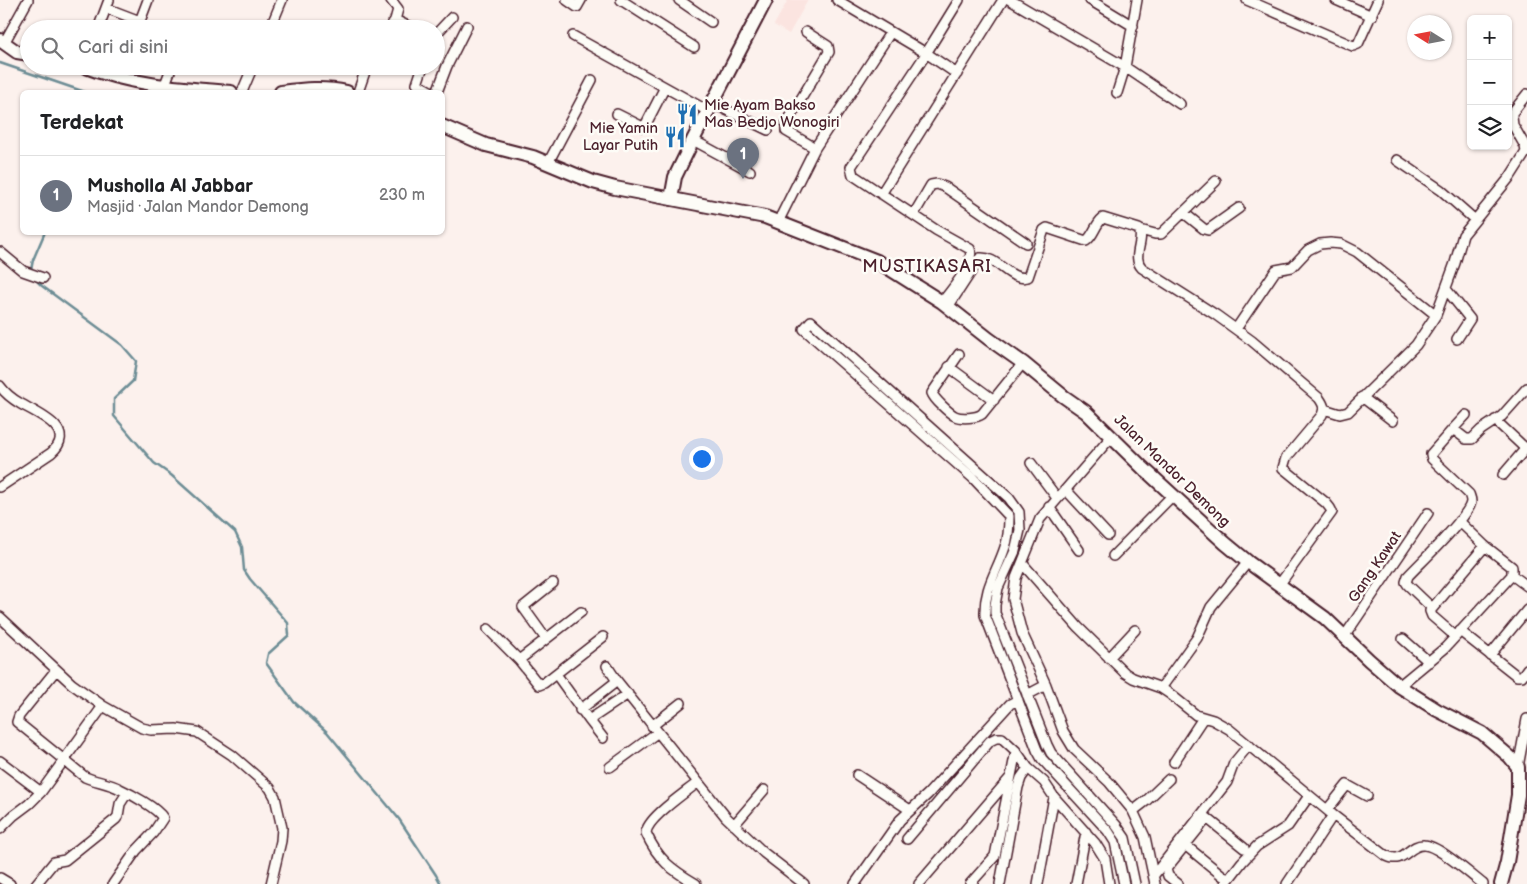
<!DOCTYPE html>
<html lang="id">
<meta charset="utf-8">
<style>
body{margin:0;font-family:"Balsamiq Sans",sans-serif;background:#f6f6f6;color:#202124}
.controls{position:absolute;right:15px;top:15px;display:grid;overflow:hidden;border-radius:8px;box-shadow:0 1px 4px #0004}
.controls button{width:45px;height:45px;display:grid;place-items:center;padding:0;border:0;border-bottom:1px solid #e0e0e0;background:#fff;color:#202124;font:25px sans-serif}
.compass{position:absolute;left:1407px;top:15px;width:45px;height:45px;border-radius:50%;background:#fff;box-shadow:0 1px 4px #0004;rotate:281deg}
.you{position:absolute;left:701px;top:458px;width:18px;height:18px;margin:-12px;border:4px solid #fff;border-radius:50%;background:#1a73e8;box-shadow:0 0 0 8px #1a73e833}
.badge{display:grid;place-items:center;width:32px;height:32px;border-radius:50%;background:#2563eb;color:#fff;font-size:16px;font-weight:700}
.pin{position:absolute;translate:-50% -41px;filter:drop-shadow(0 1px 2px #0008)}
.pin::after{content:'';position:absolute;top:26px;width:18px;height:15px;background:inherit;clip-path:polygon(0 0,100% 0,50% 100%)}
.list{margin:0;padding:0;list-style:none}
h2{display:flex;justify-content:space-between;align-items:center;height:65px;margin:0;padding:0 20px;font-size:21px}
h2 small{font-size:16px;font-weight:400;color:#757577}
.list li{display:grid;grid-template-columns:32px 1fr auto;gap:15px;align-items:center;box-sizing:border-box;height:80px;padding:0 20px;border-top:1px solid #e0e0e0}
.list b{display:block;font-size:19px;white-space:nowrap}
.list p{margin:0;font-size:16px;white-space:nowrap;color:#757577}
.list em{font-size:16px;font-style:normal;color:#757577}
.icon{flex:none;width:28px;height:28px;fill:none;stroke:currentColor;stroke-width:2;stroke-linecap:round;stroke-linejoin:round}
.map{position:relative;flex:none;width:1527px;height:884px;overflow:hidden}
.search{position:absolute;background:#fff;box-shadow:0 1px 4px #0004;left:20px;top:20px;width:425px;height:55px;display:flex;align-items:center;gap:12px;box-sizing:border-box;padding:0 18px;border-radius:28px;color:#757577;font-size:19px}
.panel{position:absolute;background:#fff;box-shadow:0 1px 4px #0004;left:20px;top:90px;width:425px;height:145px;border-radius:8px}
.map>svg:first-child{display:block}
.built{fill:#fbe4e0}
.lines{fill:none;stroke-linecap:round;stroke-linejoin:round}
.stream{stroke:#6d8d95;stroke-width:2.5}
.street-casing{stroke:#4a1f2b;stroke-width:12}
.secondary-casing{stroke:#4a1f2b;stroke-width:16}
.street{stroke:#fdfcf7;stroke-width:9}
.secondary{stroke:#fdfcf7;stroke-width:12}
.labels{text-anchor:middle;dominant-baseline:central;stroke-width:5;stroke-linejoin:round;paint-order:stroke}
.poi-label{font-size:15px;fill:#4a1f2b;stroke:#fdfcf7;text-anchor:start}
.street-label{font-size:15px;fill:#4a1f2b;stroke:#fdfcf7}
.quarter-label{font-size:18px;letter-spacing:1px;fill:#4a1f2b;stroke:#fdfcf7}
</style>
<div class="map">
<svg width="1527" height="884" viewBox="0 0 1527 884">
<rect width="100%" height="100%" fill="#fcf1ed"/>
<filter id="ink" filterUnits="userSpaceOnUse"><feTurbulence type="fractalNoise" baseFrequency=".02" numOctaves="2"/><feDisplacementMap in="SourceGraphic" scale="10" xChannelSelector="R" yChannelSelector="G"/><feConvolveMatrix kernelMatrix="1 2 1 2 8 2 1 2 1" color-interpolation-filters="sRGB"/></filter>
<g filter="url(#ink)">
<path class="built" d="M 788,0 L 808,0 L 789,34 L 774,25 Z"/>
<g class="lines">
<path class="stream" d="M 0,63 L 85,92
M 31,270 L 33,260 L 45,232
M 35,279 L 42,286 L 122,345 L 136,361 L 133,381 L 114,399 L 114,416 L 154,463 L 171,475 L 235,532 L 242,547 L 244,570 L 250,579 L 288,623 L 289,635 L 268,654 L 266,663 L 294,702 L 327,732 L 399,819 L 436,875 L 441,884"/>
<g class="street-casing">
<path id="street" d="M 567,0 L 577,7 L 581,0
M 621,0 L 694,47
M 679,0 L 711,22
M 837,0 L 926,53 L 957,74
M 1010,0 L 1125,67 L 1180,104
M 1090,0 L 1133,26
M 1247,0 L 1353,46 L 1358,44 L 1378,0
M 1336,0 L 1372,16
M 106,8 L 140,21 L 148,0
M 395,20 L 414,29
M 98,29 L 109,0
M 270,29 L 282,0
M 389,29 L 395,20 L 398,9 L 391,0
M 806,32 L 828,46 L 829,52 L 786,124 L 786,131 L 815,148
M 436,34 L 452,17
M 573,36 L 708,111
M 4,43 L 28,0
M 423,66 L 417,84 L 432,92
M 164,87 L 172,66
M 242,92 L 253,66
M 358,92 L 367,66
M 437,92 L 447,66 L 467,26
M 1117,93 L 1125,67 L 1137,0
M 712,103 L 768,130
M 617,114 L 643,127 L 645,126 L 665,87
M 693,140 L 750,171
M 1397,160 L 1441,190 L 1475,220
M 548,163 L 592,80
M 881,194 L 1003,0
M 1184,213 L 1204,229 L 1208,230 L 1239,208
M 914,214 L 931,185 L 937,184 L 945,187 L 1026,243
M 778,222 L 815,148 L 890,33
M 1140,230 L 1155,234 L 1161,234 L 1216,181
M 0,252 L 23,271 L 43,278
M 1446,289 L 1470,319 L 1457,339
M 942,302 C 951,291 975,263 970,249 L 936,230 L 853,175 L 851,167 L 922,60 L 959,0
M 948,307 L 980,258 C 998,256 1009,282 1028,277 L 1044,230 L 1047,228 L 1086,241 C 1094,236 1095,224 1103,218 L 1139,229 C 1145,241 1131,257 1142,268 L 1216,315 L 1252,341 L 1319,398 C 1324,405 1325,408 1322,415 L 1286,458 L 1283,468 L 1326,503 L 1330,508 L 1332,512 L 1279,585
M 1236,329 L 1276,270 L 1292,267 L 1308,250 L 1320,244 L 1330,243 L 1341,244 L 1357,252 L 1436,315
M 959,354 L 932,393 C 934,399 949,413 955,416 C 961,419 977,418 982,414 L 1023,363
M 949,367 L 994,400
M 0,386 C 5,393 14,400 21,404 C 39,414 78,430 51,453 L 0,487
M 1362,397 L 1393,421
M 1324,409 L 1340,414 L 1348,412 L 1416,345 L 1436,315 L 1455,263 L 1463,235 L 1510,177 L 1526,152 L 1525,146 L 1513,125 L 1512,117 L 1512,113 L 1527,94
M 1495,420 L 1526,449
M 1453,429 L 1466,415
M 1112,436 L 1040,519 L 1016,578 L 1013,599 L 1022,633 L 1046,685 L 1063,731 L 1074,749 L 1109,782 L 1133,811 L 1145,837 L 1155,884
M 1031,463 L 1057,498
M 1503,475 L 1527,447
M 1066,490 L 1108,535
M 1049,507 L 1079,550
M 1113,556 L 1173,495
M 1022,563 L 1078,627 L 1125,673 L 1133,678 L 1161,688 L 1170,694 L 1196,715 L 1213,720 L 1229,729 L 1333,815 L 1385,855 C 1404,866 1408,844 1424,845 C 1438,845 1471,875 1483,884
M 1512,575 L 1527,586
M 1431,607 L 1408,585 L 1406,582 L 1408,576 C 1420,563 1469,517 1471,502 C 1471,498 1470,497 1469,494 L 1432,459 L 1431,454 L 1453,429 L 1466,439 L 1472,439 L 1481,430 L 1502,416 L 1527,388
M 0,617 L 72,684 L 103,706 L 142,728 L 151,730 L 176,729 L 197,732 L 232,755 L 270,788 L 275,797 L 282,828 L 281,841 L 271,884
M 488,629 L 519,660 L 539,685 L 544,683 L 603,637
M 1460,631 L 1517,676 L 1522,676 L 1527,669
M 1455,636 L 1432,616 L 1430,611 L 1485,546
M 1344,637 L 1428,513
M 546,639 L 523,607 L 553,583
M 1403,639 L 1429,662
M 1490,655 L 1527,610
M 1109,658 L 1135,630
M 519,660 L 581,612
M 607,666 L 617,681
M 56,670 L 19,716 L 17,722 L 85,777 C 97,782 109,783 120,789 C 131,794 157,808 163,818 L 153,833 L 136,851 L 113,884
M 556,674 L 589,720 L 628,694
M 1399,686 L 1445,648 L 1512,575 L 1512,567 L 1485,546 L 1459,521
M 1161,688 L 1197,638 L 1211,607 L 1248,562
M 1027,695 L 1046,685
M 580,710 L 617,681 L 726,817 L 764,853 L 804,884
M 589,720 L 603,738
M 652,726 L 681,703
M 1016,751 L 1028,768
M 0,761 L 41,792
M 1174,762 L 1203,718
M 610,767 L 658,732
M 1518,767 L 1527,719
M 857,775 L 910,810
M 1327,810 L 1347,785 L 1367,796
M 1133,811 L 1146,801 L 1169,779
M 734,825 L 764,790
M 0,829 L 13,816 L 29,804 L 41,792 L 103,706
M 907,839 L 990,741 L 996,738 L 1002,738 L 1016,751 L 995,856 L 970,884
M 1185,845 L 1223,876
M 1154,875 L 1227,782 L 1234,763 L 1249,745
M 0,878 L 10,884
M 36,884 L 54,862 L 65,860 L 116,819 L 118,816 L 120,804 L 127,793
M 696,884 C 672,870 658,860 646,833 C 647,818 685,793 697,783
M 855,884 L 900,820 L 928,794 L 1010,704 L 1018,700
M 919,884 L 1010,778
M 1000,884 L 1018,787 L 1021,778 L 1028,768 L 1044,782 L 1054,797 L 1095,843 L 1105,859 L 1109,884
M 1038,884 L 1054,797
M 1076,884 L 1086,832
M 1124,884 L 1115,842 L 1108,831 L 1042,759 L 1037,750 L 985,615 C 984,587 997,572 1005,547 C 1009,537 1009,526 1009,516 L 973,478 L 804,329 L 811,321 L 1009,498 L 1019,512 L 1020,530 L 1015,551 L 998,588 L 995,605 L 995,613 L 1047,745 L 1051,753 L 1116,825 L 1125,838 L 1135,884
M 1178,884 L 1168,876 L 1166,869 L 1207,818 L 1244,848
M 1225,884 L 1242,862 L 1257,846 L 1288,826 L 1309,796
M 1287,884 L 1333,815"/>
</g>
<g class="secondary-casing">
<path id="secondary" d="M 0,40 L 17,52 L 29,54
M 83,66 C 131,85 180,88 231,92
M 281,92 C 304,89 324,87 347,92
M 442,126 L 486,145 L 533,157 L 593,182 L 615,188 L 765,217 L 877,261 L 942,302 L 989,339 L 1023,363 L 1063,396 L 1086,412 L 1143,468 L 1225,543 L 1248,562 L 1325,618 L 1369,660 L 1399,686 L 1437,710 L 1482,733 L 1510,757 L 1518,767 L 1518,795 L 1507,862 L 1501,884
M 671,199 L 675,177 L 693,140 L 766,0"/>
</g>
<use href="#street" class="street"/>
<use href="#secondary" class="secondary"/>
</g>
</g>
<defs>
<g id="restaurant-bare" transform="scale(1.725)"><path d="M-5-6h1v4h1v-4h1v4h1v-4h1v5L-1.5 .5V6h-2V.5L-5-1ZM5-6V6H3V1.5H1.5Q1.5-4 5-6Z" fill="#1f6fb2" stroke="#fdfcf7" stroke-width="2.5" paint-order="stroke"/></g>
</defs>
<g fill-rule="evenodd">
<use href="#restaurant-bare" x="687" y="114"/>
<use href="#restaurant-bare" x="675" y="137"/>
</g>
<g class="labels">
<g class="poi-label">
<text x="704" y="105">Mie Ayam Bakso<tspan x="704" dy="17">Mas Bedjo Wonogiri</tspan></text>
<text x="658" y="128" text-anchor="end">Mie Yamin<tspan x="658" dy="17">Layar Putih</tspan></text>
</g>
<g class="street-label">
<text transform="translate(1172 471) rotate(44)">Jalan Mandor Demong</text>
<text transform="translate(1375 567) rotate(-56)">Gang Kawat</text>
</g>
<g class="quarter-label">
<text x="927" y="266">MUSTIKASARI</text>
</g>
</g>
</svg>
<div class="controls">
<button>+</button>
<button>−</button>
<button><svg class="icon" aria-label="layers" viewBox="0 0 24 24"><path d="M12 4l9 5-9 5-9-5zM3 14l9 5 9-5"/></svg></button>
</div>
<svg class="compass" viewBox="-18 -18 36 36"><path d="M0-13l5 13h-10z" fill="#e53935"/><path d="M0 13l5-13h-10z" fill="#757577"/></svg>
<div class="you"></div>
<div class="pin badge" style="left:743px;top:179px;background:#6b7280">1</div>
<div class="search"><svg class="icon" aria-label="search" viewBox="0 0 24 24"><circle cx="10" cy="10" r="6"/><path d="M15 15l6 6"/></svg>Cari di sini</div>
<section class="panel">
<h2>Terdekat<small></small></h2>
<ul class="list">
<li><span class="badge" style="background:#6b7280">1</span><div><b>Musholla Al Jabbar</b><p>Masjid · Jalan Mandor Demong</p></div><em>230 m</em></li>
</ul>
</section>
</div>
